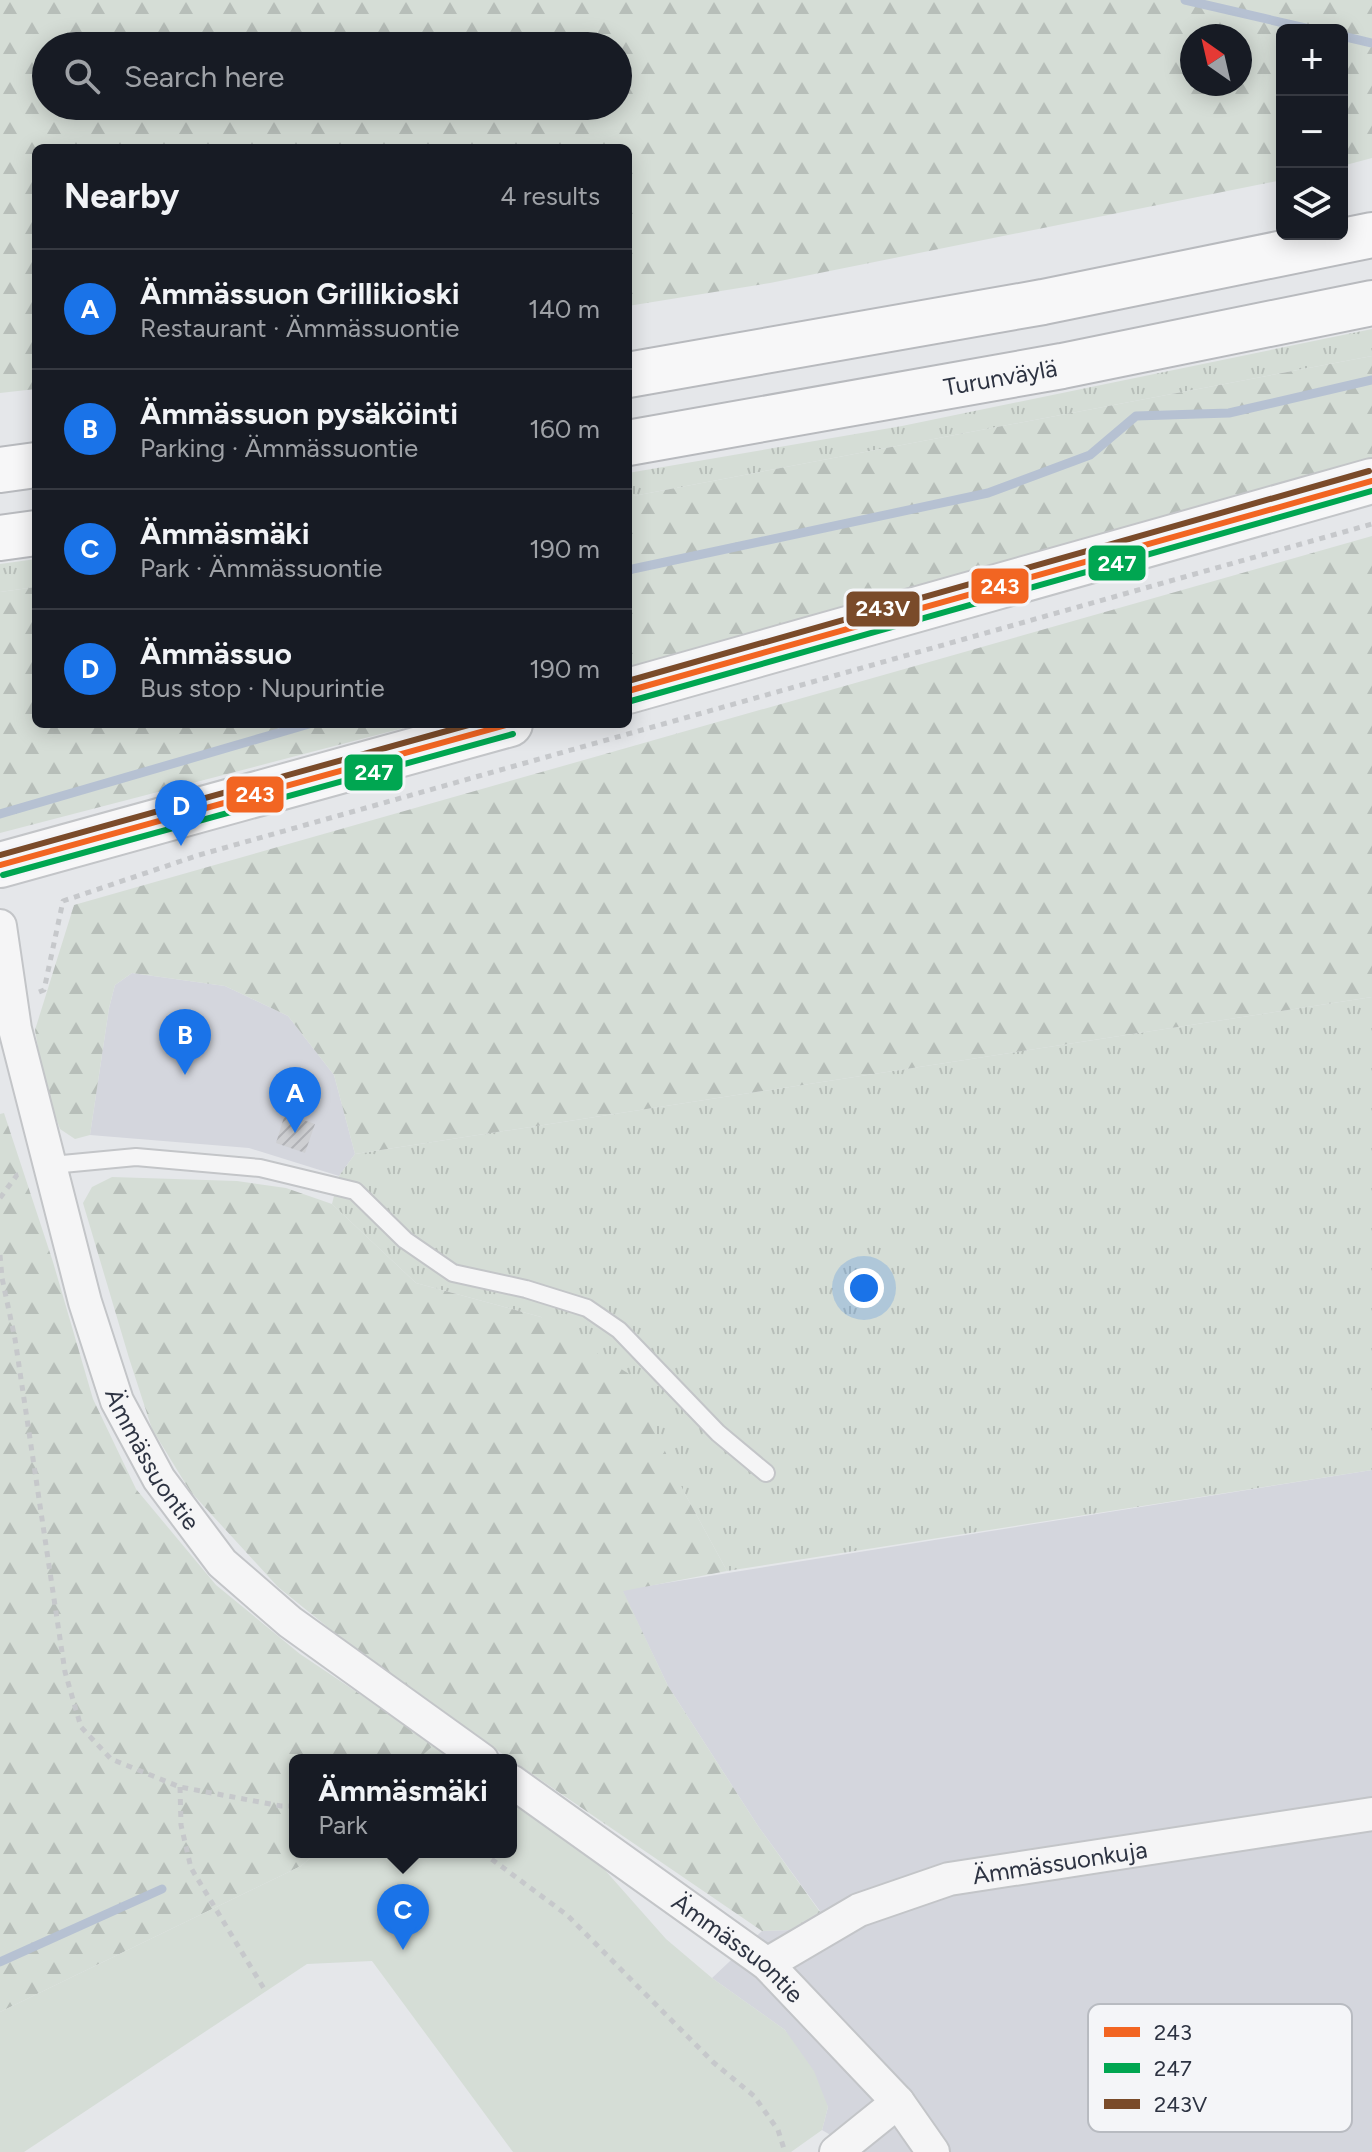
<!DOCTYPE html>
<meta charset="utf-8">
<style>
body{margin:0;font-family:Figtree,sans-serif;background:#242831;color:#f1f3f6}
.controls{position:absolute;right:24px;top:24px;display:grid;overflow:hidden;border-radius:12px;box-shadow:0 4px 20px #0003}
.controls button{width:72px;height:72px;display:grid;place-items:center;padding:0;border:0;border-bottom:2px solid #363941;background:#171b24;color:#f1f3f6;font:40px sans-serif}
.compass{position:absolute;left:1180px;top:24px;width:72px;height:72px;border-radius:50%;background:#171b24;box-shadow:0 4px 20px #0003;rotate:326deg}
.you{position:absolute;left:864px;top:1288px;width:28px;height:28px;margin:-20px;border:6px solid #fff;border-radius:50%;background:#1a73e8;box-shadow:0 0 0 12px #1a73e833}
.badge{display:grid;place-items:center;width:52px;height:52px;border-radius:50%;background:#1a73e8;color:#fff;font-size:26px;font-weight:700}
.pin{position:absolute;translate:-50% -66px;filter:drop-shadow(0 2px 4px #0008)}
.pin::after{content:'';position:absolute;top:42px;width:28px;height:24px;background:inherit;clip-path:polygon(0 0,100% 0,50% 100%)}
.popup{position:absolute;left:289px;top:1754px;width:228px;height:104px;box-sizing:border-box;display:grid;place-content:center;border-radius:12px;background:#171b24;filter:drop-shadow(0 2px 6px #0005);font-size:26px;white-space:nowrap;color:#9ea1a6}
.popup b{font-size:30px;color:#f1f3f6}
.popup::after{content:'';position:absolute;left:50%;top:100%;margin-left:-16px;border:16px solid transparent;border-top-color:#171b24}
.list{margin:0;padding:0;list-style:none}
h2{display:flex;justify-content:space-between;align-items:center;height:104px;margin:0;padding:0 32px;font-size:34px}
h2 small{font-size:26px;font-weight:400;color:#9ea1a6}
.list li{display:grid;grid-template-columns:52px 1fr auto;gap:24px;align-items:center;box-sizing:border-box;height:120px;padding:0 32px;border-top:2px solid #363941}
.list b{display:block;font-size:30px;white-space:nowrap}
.list p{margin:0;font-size:26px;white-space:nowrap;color:#9ea1a6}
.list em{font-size:26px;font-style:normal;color:#9ea1a6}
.icon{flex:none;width:44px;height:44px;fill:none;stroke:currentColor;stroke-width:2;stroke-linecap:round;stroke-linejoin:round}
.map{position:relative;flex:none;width:1372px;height:2152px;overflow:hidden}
.search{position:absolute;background:#171b24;box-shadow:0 4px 20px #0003;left:32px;top:32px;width:600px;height:88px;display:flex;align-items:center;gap:20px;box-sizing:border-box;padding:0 28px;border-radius:44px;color:#9ea1a6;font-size:30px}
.panel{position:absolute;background:#171b24;box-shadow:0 4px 20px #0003;left:32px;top:144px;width:600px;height:584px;border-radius:12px}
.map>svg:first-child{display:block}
.built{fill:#d4d6dd}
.grass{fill:url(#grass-tufts)}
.forest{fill:url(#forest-firs);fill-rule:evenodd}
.green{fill:#d5ddd6}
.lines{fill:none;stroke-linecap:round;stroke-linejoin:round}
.stream{stroke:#b6c1d2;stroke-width:9}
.building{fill:url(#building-hatch)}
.lane-casing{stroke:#c3c5c8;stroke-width:20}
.street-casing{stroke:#c3c5c8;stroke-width:36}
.secondary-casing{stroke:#c3c5c8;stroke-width:48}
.highway-casing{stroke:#b8babe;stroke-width:48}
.path{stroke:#c6c8cb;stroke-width:5;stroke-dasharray:6 6;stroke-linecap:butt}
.lane{stroke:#f5f5f6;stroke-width:16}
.street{stroke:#f5f5f6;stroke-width:32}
.secondary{stroke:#f7f7f8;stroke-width:44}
.highway{stroke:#f7f7f8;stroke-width:44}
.bus-1-casing{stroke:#f4f5f8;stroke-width:12}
.bus-2-casing{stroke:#f4f5f8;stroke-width:12}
.bus-3-casing{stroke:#f4f5f8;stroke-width:12}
.bus-1{stroke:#f26522;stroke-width:6}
.bus-2{stroke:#00a651;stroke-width:6}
.bus-3{stroke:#7a4b2a;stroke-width:6}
.labels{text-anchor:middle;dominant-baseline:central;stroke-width:8;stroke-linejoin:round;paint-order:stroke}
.street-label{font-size:24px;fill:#2d3342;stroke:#f4f5f8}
.key{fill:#f4f5f8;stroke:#b8bbc1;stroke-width:2}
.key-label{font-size:22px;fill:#2d3342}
.line-badge{stroke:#f4f5f8;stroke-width:3}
.badge-label{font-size:22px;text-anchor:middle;font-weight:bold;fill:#fff}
</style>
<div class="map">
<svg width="1372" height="2152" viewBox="0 0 1372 2152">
<defs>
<pattern id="grass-tufts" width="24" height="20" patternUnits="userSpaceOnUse" patternTransform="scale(2)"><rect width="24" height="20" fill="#d5ddd6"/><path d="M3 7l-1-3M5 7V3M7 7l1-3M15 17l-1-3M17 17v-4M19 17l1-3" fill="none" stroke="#b7beb9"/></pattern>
<pattern id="forest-firs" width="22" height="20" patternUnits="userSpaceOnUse" patternTransform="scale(2)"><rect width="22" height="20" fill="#d5ddd6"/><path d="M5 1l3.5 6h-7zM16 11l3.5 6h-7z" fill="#b7beb9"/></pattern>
<pattern id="building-hatch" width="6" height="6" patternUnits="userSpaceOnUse" patternTransform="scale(2)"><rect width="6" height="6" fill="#cecfd2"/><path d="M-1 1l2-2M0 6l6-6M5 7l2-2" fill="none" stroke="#b1b2b6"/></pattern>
</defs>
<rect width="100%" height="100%" fill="#e5e7ea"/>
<path class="built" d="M 132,973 L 225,986 L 288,1016 L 334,1075 L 355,1154 L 339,1176 L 249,1148 L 90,1135 L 109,1008 L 115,985 Z
M 1372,1470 L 1372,2152 L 859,2152 L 822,2130 L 828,2107 L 785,2030 L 712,1978 L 762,1931 L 790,1930 L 820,1911 L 758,1826 L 668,1686 L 622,1590 Z"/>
<path class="grass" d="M 1372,329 L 1372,356 L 628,497 L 628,473 L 902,426 Z
M 36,559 L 36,587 L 0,592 L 0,564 Z
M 1372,997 L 1372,1470 L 727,1571 L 685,1494 L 541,1317 L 416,1283 L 332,1204 L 339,1176 L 355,1154 Z"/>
<path class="forest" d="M 0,0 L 1372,0 L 1372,158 L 1342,166 L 1342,30 L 1282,30 L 1282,180 L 770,283 L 628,306 L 628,148 L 36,148 L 36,389 L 0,393 ZM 1192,36 L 1240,36 L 1240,84 L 1192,84 ZM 46,46 L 618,46 L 618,106 L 46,106 Z
M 1372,356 L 1372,459 L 628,669 L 628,497 Z
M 1372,536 L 1372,997 L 355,1154 L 334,1075 L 288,1016 L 225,986 L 132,973 L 115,985 L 109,1008 L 90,1135 L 75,1139 L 60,1129 L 45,1088 L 35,1030 L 74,905 Z
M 36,587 L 36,724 L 419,724 L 0,833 L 0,592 Z
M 4,1113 L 53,1262 L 93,1399 L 136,1489 L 216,1585 L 300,1654 L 458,1760 L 295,1760 L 295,1852 L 317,1852 L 301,1866 L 0,2012 L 0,1114 Z
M 112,1177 L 237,1181 L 286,1188 L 332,1204 L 416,1283 L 541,1317 L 629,1374 L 685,1494 L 727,1571 L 623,1591 L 668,1686 L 758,1826 L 820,1912 L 790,1930 L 762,1931 L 387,1675 L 278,1587 L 190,1491 L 152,1429 L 129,1358 L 83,1203 L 92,1187 Z"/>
<path class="green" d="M 435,1744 L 458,1760 L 417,1760 Z
M 511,1798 L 596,1860 L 666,1939 L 712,1978 L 785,2030 L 814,2071 L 828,2107 L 822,2130 L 791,2152 L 513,2152 L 372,1961 L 307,1964 L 24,2152 L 0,2152 L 0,2012 L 301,1866 L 317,1852 L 511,1852 Z"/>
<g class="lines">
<path class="stream" d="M 1185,0 L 1314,30
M 1342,36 L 1372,43
M 628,570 L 988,493 L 1090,455 L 1136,416 L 1229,413 L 1372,380
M 0,814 L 309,724
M 0,1962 L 162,1889"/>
</g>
<path class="building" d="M 285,1114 L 315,1124 L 305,1153 L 276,1143 Z"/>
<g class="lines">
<g class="lane-casing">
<path id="lane" d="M 52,1165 L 136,1157 L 260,1168 L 355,1191 L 405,1240 L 453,1273 L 526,1289 L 587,1308 L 619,1330 L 718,1433 L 766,1473"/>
</g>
<g class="street-casing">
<g id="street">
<path id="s1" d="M 0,926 L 15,1029 L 85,1302 L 117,1401 L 159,1479 L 222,1563 L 290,1622 L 482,1760"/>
<path id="s2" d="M 511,1781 L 767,1964 L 898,2102 L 933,2152"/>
<path id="s3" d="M 767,1964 L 859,1910 L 949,1879 L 1372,1814"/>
<path d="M 836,2152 L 898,2102"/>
</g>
</g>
<g class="secondary-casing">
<path id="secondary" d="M 628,691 L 1372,481
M 0,865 L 510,724"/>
</g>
<g class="highway-casing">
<g id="highway">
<path d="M 628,375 L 1043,302 L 1372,235"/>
<path id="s4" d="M 628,443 L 1062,366 L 1372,303"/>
<path d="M 0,470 L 36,465"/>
<path d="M 0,538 L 36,533"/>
</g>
</g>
<path class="path" d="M 39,992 L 44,990 L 63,901 L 199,855 L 1372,524
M 0,1198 L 17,1175 L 23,1173
M 0,1255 L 2,1278 L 15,1339 L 65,1672 L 81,1727 L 111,1759 L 180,1787 L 281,1806 L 295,1806
M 180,1787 L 181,1825 L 191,1868 L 266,1992
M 482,1852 L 567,1915 L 713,2062 L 754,2096 L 778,2130 L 785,2152"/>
<use href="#lane" class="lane"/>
<use href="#street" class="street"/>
<use href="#secondary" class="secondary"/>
<use href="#highway" class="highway"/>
<g class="bus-1-casing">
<path id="bus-1" d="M 628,691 L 1372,481
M 0,865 L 510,724"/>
</g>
<g class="bus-2-casing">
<path id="bus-2" d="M 631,701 L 1372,491
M 3,875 L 513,734"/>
</g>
<g class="bus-3-casing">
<path id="bus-3" d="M 628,681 L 1369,471
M 0,855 L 472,724"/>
</g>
<use href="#bus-1" class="bus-1"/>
<use href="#bus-2" class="bus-2"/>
<use href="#bus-3" class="bus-3"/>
</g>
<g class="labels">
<g class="street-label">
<text stroke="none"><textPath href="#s4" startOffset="378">Turunväylä</textPath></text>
<text stroke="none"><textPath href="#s1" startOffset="558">Ämmässuontie</textPath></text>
<text stroke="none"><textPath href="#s3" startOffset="314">Ämmässuonkuja</textPath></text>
<text stroke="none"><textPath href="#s2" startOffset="282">Ämmässuontie</textPath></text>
</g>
</g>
<rect x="1088" y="2004" width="264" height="128" rx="12" class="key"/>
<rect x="1104" y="2027" width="36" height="10" fill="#f26522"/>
<rect x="1104" y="2063" width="36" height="10" fill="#00a651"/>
<rect x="1104" y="2099" width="36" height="10" fill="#7a4b2a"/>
<g class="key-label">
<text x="1154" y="2040">243</text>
<text x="1154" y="2076">247</text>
<text x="1154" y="2112">243V</text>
</g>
<g class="line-badge">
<rect x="1087" y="544" width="60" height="38" rx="8" fill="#00a651"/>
<rect x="970" y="567" width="60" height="38" rx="8" fill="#f26522"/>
<rect x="845" y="590" width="76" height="38" rx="8" fill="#7a4b2a"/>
<rect x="343" y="753" width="61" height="39" rx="8" fill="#00a651"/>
<rect x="225" y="775" width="60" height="39" rx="8" fill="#f26522"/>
</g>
<g class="badge-label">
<text x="1117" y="571">247</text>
<text x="1000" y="594">243</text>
<text x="883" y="616">243V</text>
<text x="374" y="780">247</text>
<text x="255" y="802">243</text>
</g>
</svg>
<div class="controls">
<button>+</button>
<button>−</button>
<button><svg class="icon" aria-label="layers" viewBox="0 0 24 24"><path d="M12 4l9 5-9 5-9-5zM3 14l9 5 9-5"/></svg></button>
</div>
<svg class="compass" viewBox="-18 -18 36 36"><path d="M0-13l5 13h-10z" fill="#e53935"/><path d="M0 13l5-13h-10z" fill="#9ea1a6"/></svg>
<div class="you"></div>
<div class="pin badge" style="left:295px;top:1133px">A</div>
<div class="pin badge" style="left:185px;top:1075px">B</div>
<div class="pin badge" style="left:403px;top:1950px">C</div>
<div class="popup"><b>Ämmäsmäki</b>Park</div>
<div class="pin badge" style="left:181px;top:846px">D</div>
<div class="search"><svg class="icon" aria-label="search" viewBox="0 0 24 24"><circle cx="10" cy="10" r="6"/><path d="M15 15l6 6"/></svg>Search here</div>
<section class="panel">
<h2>Nearby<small>4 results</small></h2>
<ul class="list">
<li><span class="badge">A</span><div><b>Ämmässuon Grillikioski</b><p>Restaurant · Ämmässuontie</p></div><em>140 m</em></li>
<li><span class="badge">B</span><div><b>Ämmässuon pysäköinti</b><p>Parking · Ämmässuontie</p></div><em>160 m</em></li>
<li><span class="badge">C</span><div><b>Ämmäsmäki</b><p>Park · Ämmässuontie</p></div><em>190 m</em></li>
<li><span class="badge">D</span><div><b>Ämmässuo</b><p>Bus stop · Nupurintie</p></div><em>190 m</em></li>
</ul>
</section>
</div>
